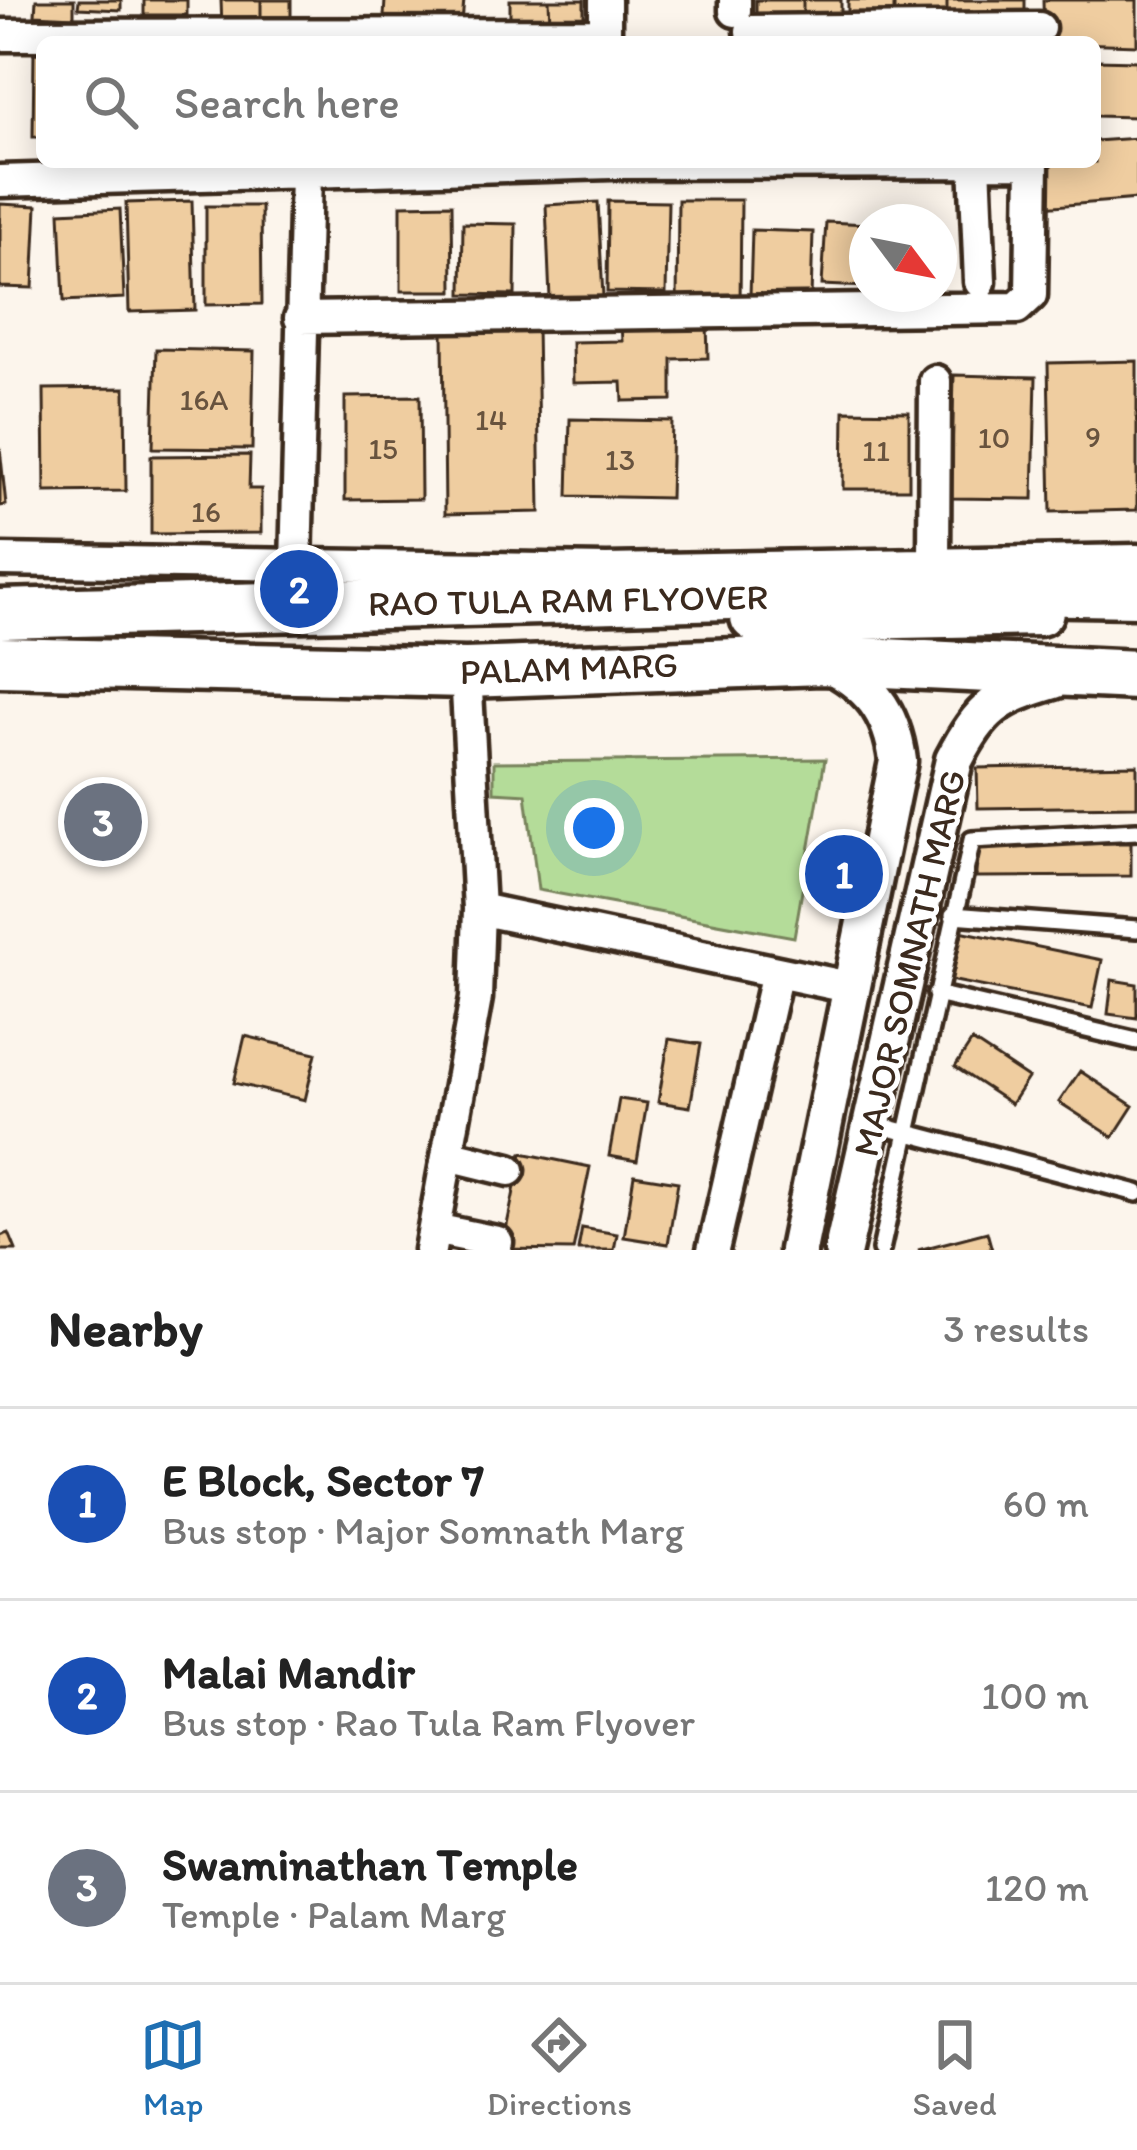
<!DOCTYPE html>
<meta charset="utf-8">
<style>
body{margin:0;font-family:Itim,sans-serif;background:#f2f2f2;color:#222}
.compass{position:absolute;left:849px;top:204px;width:108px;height:108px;border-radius:50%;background:#fff;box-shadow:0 6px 30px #0003;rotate:122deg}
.you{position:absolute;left:594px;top:828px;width:42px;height:42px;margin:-30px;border:9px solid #fff;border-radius:50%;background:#1a73e8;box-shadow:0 0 0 18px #1a73e833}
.badge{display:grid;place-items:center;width:78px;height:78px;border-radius:50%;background:#1f6fb2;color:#fff;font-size:39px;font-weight:700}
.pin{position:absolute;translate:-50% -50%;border:6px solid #fff;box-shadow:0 3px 12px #0006}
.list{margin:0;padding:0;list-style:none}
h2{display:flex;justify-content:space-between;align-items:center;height:156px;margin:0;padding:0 48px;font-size:51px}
h2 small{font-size:39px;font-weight:400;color:#767676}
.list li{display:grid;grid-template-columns:78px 1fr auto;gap:36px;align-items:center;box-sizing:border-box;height:192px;padding:0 48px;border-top:3px solid #e0e0e0}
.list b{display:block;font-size:45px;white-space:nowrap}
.list p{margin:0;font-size:39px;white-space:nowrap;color:#767676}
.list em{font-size:39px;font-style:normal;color:#767676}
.icon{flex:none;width:66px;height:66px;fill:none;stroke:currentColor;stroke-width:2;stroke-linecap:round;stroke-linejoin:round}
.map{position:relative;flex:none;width:1137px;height:1250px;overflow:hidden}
.search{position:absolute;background:#fff;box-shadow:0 6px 30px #0003;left:36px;right:36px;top:36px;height:132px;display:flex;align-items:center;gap:30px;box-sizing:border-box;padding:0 42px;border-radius:18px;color:#767676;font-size:45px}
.sheet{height:732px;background:#fff}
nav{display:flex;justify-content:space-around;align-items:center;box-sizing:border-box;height:168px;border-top:3px solid #e0e0e0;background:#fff;font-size:33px;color:#767676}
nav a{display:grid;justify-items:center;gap:6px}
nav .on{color:#1f6fb2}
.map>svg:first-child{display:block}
.green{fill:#b4dc99;stroke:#78835c;stroke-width:3}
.building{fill:#efcda0;stroke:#3b2a1e;stroke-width:3}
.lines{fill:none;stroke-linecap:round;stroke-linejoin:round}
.service-casing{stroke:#3b2a1e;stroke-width:24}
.minor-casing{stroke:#3b2a1e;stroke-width:39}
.tertiary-casing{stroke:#3b2a1e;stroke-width:45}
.primary-casing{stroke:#3b2a1e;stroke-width:57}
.trunk-casing{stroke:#3b2a1e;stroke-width:57}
.service{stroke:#fff;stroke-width:15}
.minor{stroke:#fff;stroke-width:30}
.tertiary{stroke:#fff;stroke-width:36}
.primary{stroke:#fff;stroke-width:48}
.trunk{stroke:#fff;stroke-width:48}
.labels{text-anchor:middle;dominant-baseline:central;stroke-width:10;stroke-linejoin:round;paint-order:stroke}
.number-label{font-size:30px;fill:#68533e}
.street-label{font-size:36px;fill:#3b2a1e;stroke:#fff}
</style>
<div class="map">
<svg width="1137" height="1250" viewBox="0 0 1137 1250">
<rect width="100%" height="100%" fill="#fcf5ec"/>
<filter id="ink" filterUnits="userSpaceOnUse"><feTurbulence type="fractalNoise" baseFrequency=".00833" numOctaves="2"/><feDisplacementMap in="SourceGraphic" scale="24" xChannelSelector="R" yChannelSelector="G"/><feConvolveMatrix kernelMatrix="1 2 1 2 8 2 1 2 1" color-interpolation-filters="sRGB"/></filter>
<g filter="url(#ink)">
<path class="green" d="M 825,759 L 794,937 L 538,890 L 526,794 L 494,792 L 494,762 Z"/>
<path class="building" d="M 36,0 L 74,0 L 74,17 L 35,15 Z
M 79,0 L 121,0 L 121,10 L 78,8 Z
M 144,0 L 187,0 L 187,15 L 144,15 Z
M 221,0 L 261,0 L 261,24 L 222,27 Z
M 261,0 L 291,0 L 291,21 L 261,24 Z
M 385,0 L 464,0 L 462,23 L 384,17 Z
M 510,0 L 549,0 L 550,23 L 510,23 Z
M 549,0 L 584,0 L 584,23 L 550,23 Z
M 756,0 L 803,0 L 803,15 L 756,19 Z
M 803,0 L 841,0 L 841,14 L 803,15 Z
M 848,0 L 894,0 L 894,15 L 848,15 Z
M 894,0 L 947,0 L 947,14 L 894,15 Z
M 947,0 L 1025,0 L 1025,14 L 947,14 Z
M 1043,0 L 1137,0 L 1137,45 L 1044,42 Z
M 626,38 L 695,40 L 695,42 L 626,42 Z
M 34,53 L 42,53 L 42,137 L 33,137 Z
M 1095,60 L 1137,61 L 1137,117 L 1095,116 Z
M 1137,138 L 1137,199 L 1043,207 L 1039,162 L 1095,162 L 1095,141 Z
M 678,200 L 741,200 L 740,307 L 677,307 Z
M 192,201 L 195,310 L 129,312 L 126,203 Z
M 608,201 L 668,202 L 666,293 L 607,292 Z
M 598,202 L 603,297 L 550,299 L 546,205 Z
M 0,204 L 37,206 L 33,288 L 0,287 Z
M 452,204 L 453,291 L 401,291 L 401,205 Z
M 206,206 L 261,206 L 262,304 L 206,305 Z
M 120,209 L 124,298 L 64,301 L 60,212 Z
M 826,222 L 867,224 L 867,287 L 822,285 Z
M 463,223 L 516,224 L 515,295 L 462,294 Z
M 752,230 L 813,232 L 811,298 L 750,297 Z
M 707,323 L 708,358 L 672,359 L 672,400 L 623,401 L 622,382 L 573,383 L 572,342 L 622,341 L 621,324 Z
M 537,325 L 540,512 L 445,514 L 443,327 Z
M 156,349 L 254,351 L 252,449 L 153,448 Z
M 1137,361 L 1137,510 L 1051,512 L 1048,363 Z
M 954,375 L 1036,377 L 1033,499 L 951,498 Z
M 125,388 L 126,491 L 45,492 L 44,389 Z
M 420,396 L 421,499 L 345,500 L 345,397 Z
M 844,411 L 909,412 L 909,489 L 843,489 Z
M 570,419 L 672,421 L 670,498 L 568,496 Z
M 0,448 L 6,505 L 0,506 Z
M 250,455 L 249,489 L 261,489 L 261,533 L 151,534 L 151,456 Z
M 1137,765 L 1137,806 L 978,808 L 977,768 Z
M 976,843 L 1131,843 L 1131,876 L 976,877 Z
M 960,931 L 1102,960 L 1092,1008 L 950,980 Z
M 1112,980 L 1137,984 L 1137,1018 L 1108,1014 Z
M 245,1036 L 316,1053 L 305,1100 L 234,1083 Z
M 669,1039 L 701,1044 L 690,1107 L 658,1102 Z
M 972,1041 L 1028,1078 L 1011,1104 L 955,1067 Z
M 1080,1071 L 1133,1106 L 1113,1137 L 1059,1102 Z
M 619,1099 L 647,1103 L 637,1161 L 609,1156 Z
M 522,1153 L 590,1167 L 573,1250 L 502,1249 Z
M 634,1175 L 678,1182 L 668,1244 L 624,1237 Z
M 582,1228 L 617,1234 L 614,1250 L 578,1250 Z
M 987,1232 L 992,1250 L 918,1250 Z
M 9,1233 L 16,1250 L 0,1250 L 0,1236 Z"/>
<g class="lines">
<g class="service-casing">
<path id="service" d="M 953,915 L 1137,929
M 936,994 L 1137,1041
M 874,1124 L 1137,1193
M 881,1250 L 972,840 L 1137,831"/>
</g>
<g class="minor-casing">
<path id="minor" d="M 605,0 L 605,42
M 735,0 L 735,11
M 751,31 L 1039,28
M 0,35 L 605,34
M 975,162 L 980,282
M 0,181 L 611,163 L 1033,162
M 300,318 L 1017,308 L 1031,295 L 1033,162
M 0,560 L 607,570 L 1137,560
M 934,565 L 935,381
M 296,566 L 306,174
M 479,909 L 853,988
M 448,1155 L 509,1170
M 434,1229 L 497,1242
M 430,1250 L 476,998 L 479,909 L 466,673
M 713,1250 L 777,972"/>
</g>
<g class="tertiary-casing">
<path id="tertiary" d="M 798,1250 L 898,761 C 892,711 869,683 824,661
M 843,1250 L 954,760 C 982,707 996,697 1054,680"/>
</g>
<g class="primary-casing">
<path id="primary" d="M 755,617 L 1039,611
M 0,662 L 466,673 L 821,660 L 1137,675"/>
</g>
<g class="trunk-casing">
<path id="trunk" d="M 0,614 L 963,589 L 1137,592"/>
</g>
<use href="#service" class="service"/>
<use href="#minor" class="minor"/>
<use href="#tertiary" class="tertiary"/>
<use href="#primary" class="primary"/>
<use href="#trunk" class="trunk"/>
</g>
</g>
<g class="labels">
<g class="number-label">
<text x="204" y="399">16A</text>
<text x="491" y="419">14</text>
<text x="1093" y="436">9</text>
<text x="994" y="437">10</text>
<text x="383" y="448">15</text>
<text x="876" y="450">11</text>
<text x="620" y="459">13</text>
<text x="206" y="511">16</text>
</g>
<g class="street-label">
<text transform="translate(568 600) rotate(-1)">RAO TULA RAM FLYOVER</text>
<text transform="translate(569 668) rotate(-2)">PALAM MARG</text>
<text transform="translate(909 963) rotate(-77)">MAJOR SOMNATH MARG</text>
</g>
</g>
</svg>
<svg class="compass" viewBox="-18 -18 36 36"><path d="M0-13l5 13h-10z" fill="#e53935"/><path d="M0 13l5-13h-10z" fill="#767676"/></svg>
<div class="you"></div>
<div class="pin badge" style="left:844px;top:874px;background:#1a4fb4">1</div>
<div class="pin badge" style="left:299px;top:589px;background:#1a4fb4">2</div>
<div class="pin badge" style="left:103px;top:822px;background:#6b7280">3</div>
<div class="search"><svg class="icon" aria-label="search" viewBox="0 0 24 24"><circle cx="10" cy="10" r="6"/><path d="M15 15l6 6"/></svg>Search here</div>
</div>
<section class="sheet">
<h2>Nearby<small>3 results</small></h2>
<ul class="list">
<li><span class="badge" style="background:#1a4fb4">1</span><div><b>E Block, Sector 7</b><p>Bus stop · Major Somnath Marg</p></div><em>60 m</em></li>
<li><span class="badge" style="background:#1a4fb4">2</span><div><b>Malai Mandir</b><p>Bus stop · Rao Tula Ram Flyover</p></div><em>100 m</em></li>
<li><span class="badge" style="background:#6b7280">3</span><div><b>Swaminathan Temple</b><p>Temple · Palam Marg</p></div><em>120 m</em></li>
</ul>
</section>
<nav>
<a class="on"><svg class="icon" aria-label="map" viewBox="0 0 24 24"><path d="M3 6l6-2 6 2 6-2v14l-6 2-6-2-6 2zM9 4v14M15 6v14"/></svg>Map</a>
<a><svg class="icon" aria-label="directions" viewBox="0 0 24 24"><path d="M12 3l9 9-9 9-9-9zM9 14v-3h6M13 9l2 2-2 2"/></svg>Directions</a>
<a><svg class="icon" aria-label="saved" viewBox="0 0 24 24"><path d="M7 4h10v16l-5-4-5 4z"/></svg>Saved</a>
</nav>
